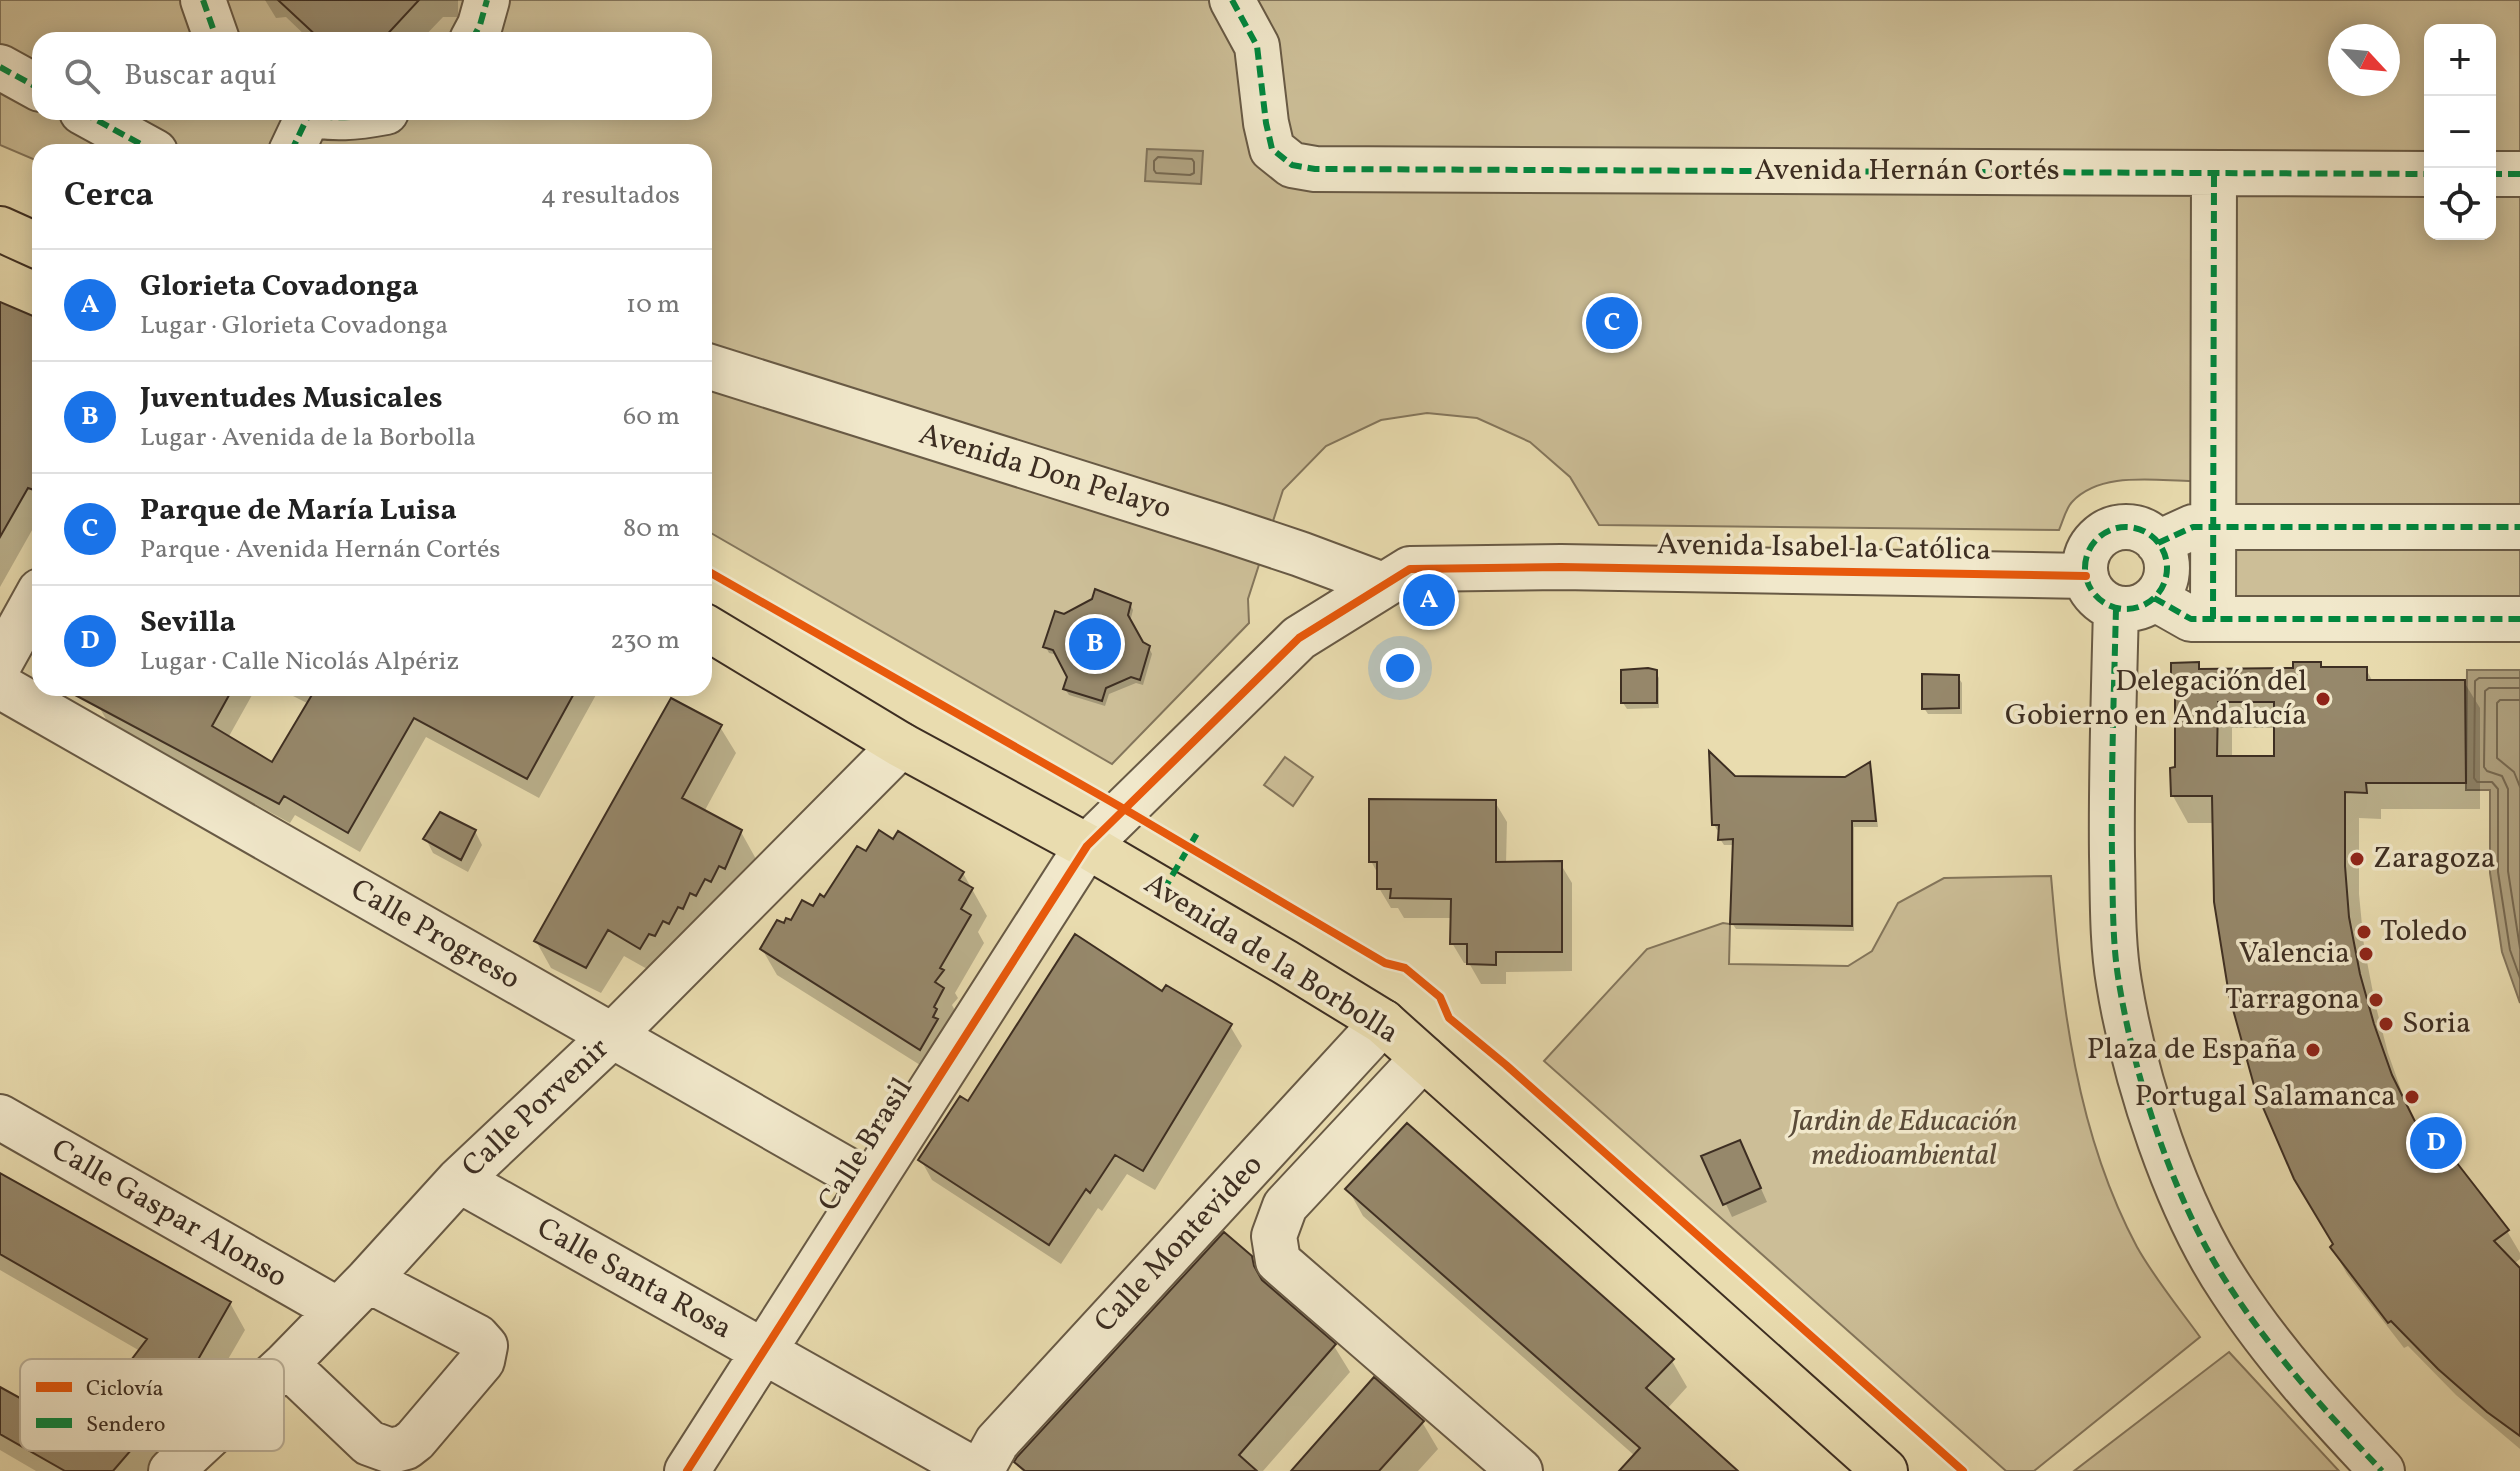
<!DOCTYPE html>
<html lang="es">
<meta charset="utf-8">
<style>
body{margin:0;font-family:Vollkorn,serif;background:#f2f2f2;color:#222}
.controls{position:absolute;right:24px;top:24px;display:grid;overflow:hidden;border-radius:16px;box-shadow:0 4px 20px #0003}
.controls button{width:72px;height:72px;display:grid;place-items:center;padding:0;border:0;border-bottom:2px solid #e0e0e0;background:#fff;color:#222;font:40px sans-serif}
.compass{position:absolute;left:2328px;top:24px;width:72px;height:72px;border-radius:50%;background:#fff;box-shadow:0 4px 20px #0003;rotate:116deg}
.you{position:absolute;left:1400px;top:668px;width:28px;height:28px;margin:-20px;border:6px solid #fff;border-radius:50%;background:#1a73e8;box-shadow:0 0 0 12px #1a73e833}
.badge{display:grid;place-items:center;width:52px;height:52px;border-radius:50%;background:#1a73e8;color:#fff;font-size:26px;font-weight:700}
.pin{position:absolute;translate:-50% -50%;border:4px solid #fff;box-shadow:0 2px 8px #0006}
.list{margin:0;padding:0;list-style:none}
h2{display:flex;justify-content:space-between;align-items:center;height:104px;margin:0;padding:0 32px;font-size:34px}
h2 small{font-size:26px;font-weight:400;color:#767676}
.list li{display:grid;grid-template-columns:52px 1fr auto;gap:24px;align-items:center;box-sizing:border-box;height:112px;padding:0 32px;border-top:2px solid #e0e0e0}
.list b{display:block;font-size:30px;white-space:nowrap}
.list p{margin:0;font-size:26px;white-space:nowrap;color:#767676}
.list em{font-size:26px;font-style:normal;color:#767676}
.icon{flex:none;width:44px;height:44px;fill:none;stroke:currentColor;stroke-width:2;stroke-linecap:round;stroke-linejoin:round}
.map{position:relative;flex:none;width:2520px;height:1471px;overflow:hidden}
.search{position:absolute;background:#fff;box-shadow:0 4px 20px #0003;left:32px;top:32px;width:680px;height:88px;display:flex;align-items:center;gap:20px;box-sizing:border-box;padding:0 28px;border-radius:24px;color:#767676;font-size:30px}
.panel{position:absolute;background:#fff;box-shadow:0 4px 20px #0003;left:32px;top:144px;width:680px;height:552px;border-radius:24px}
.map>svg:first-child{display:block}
.green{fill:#ccbe97;stroke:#84765c;stroke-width:2;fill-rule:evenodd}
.water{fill:#afa17f;stroke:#81735a;stroke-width:2}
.shadow{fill:#0003;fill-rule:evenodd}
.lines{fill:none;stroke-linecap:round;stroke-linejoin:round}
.shore{stroke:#766850;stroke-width:2}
.building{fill:#96886b;stroke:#3d2e22;stroke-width:2;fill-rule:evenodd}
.minor-casing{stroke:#685a45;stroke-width:48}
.major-casing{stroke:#3d2e22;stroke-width:48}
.minor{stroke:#f1e8cb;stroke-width:44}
.major{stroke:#e9dcaf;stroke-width:44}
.quiet{stroke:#00873e;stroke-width:6;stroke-dasharray:12 6;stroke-linecap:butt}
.cycleway-casing{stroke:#f1e8cb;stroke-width:13}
.cycleway{stroke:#e8590c;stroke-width:8}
.poi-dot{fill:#8f2418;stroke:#f1e8cb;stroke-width:3}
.labels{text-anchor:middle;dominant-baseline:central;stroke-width:7;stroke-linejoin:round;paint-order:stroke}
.street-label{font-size:30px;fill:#3d2e22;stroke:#f1e8cb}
.poi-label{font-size:30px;fill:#3d2e22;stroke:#f1e8cb;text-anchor:end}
.park-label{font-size:30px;font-style:italic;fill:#5a4b39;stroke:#f1e8cb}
.key{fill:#f1e8cb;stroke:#bbb098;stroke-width:2}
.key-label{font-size:22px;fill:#3d2e22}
</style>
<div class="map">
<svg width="2520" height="1471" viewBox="0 0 2520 1471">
<rect width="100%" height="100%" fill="#e9dcaf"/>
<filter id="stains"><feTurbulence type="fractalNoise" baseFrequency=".0025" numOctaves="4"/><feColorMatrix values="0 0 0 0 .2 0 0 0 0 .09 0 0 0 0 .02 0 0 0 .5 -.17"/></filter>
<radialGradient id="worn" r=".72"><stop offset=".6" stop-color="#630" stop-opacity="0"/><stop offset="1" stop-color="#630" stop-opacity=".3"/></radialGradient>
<path class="green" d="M 0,0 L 2520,0 L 2520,639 L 2191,638 L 2193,481 C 2155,481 2101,471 2072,502 C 2066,508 2063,521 2059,530 L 1599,525 L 1570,477 L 1530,442 L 1477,418 L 1427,413 L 1381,420 L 1326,446 L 1283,490 L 1248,599 L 1249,623 L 1112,764 L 704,529 L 704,152 L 40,152 L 40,162 L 0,145 ZM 2430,30 L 2490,30 L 2490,234 L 2430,234 ZM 2340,36 L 2388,36 L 2388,84 L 2340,84 ZM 40,40 L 704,40 L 704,112 L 40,112 Z
M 1285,757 L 1313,777 L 1293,806 L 1264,785 Z
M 2051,876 C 2062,1004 2076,1133 2137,1247 C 2155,1279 2179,1308 2200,1337 L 2034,1471 L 2006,1471 L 1544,1061 L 1647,949 L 1723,923 L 1730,924 L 1729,964 L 1848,966 L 1872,951 L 1898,903 L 1944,878 Z
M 2229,1352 L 2339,1471 L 2074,1471 Z"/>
<path class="water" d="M 1147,149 L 1203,151 L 1201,184 L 1145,181 Z
M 2467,670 L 2520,670 L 2520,1003 L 2502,952 L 2490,873 L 2490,790 L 2466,790 Z"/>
<path class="shadow" d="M 265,0 L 458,0 L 458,17 L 443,17 L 421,40 L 310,40 L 286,17 L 276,18 Z
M 0,305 L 40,321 L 40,516 L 0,587 Z
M 1130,604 L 1133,610 L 1130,622 L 1141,643 L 1149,648 L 1152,654 L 1143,685 L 1136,683 L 1109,694 L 1105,706 L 1069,695 L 1065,689 L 1069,676 L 1058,655 L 1049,653 L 1046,647 L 1064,616 Z
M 2198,664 L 2201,670 L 2295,670 L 2320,664 L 2323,669 L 2366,669 L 2373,682 L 2464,682 L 2480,708 L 2480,809 L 2381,809 L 2381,819 L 2359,818 L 2359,894 L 2364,946 L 2375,1003 L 2388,1053 L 2406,1104 L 2436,1166 L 2507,1231 L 2520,1253 L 2520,1259 L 2515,1263 L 2520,1268 L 2520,1449 L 2456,1395 L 2408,1346 L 2404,1348 L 2347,1274 L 2332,1247 L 2335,1245 L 2214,823 L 2188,823 L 2173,796 L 2177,769 L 2177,696 L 2173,689 ZM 2232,728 L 2276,728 L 2276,758 L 2232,758 Z
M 1656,672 L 1659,678 L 1659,708 L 1627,709 L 1623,703 Z
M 1958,677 L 1962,683 L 1962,714 L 1928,714 L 1924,708 Z
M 93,688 L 256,688 L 228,738 L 272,765 L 309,704 L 277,688 L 594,688 L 597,693 L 539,798 L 426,737 L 360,852 L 295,815 L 290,823 L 110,726 L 98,705 Z
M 720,727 L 736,753 L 704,812 L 741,832 L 756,859 L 740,894 L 656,974 L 624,956 L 601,993 L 551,968 L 536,941 Z
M 1869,764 L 1872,770 L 1878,827 L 1854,827 L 1854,931 L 1736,929 L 1732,923 L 1735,845 L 1724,845 L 1720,839 L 1721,831 L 1717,830 L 1714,824 L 1734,778 L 1846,779 Z
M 1495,802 L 1507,822 L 1506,864 L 1560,863 L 1572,883 L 1572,971 L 1506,972 L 1506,984 L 1481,984 L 1469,963 L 1464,963 L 1452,943 L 1453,918 L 1404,918 L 1398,908 L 1391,908 L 1379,888 L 1379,876 L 1371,861 Z
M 475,831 L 482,845 L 468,872 L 433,853 L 426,839 Z
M 894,842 L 963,873 L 987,916 L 978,932 L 984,943 L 955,993 L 958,998 L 952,1005 L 958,1016 L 936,1075 L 777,975 L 762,949 L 784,926 L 825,900 L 866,853 Z
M 1163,994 L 1230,1026 L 1242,1046 L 1155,1190 L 1127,1174 L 1102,1211 L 1098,1208 L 1061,1264 L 932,1180 L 921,1160 L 969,1104 Z
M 1746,1155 L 1767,1202 L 1732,1217 L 1704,1157 Z
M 0,1175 L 230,1303 L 245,1330 L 190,1425 L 151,1471 L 36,1471 L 0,1450 L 0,1390 L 79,1432 L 140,1351 L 0,1270 Z
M 1348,1189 L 1672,1361 L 1687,1387 L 1667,1409 L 1735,1471 L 1626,1471 L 1635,1456 L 1363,1216 Z
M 1250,1258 L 1266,1285 L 1334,1346 L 1350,1372 L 1263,1471 L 1022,1471 L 1017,1462 Z
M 1422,1422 L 1438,1449 L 1418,1471 L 1293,1471 Z"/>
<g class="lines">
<path class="shore" d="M 1158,157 L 1192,159 L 1194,162 L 1194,173 L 1190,175 L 1156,173 L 1154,170 L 1154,161 Z
M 2520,678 L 2479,678 L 2475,681 L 2474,778 L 2477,782 L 2492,782 L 2498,789 L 2498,872 L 2510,950 L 2520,978
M 2520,688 L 2489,688 L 2485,691 L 2484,767 L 2487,771 L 2502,776 L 2508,789 L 2508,871 L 2520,948
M 2520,700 L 2500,700 L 2497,703 L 2497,758 L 2514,772 L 2520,787"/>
</g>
<path class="building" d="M 278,0 L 419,0 L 382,40 L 321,40 Z
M 0,302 L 40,319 L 40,492 L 28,488 L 0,537 Z
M 1095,589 L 1131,603 L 1128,615 L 1143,642 L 1150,646 L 1140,680 L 1131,677 L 1106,688 L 1102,701 L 1063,689 L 1067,677 L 1053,650 L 1043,647 L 1055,611 L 1064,614 L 1092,599 Z
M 2199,662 L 2199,669 L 2293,668 L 2293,662 L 2321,662 L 2321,667 L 2367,667 L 2367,680 L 2465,680 L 2466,783 L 2366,783 L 2367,793 L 2345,792 L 2345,866 L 2349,917 L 2360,974 L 2374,1024 L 2392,1075 L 2436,1164 L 2450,1154 L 2509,1230 L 2494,1241 L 2520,1268 L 2520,1436 L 2487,1412 L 2438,1369 L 2391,1321 L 2388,1323 L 2330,1247 L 2333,1244 L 2294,1179 L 2255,1089 L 2229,995 L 2214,902 L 2212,796 L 2171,796 L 2170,768 L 2175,767 L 2175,689 L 2171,689 L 2171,663 ZM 2218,702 L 2274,702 L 2274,756 L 2217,756 Z
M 1648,668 L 1657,670 L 1657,703 L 1621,703 L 1621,670 Z
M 1922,674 L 1959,675 L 1959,708 L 1922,709 Z
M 62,688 L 233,688 L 212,726 L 272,762 L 316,688 L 577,688 L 527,779 L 414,718 L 348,833 L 284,796 L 279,804 Z
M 671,698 L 722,725 L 682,798 L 742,830 L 725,869 L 719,866 L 711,882 L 705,879 L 696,896 L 690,893 L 683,909 L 678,907 L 669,924 L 663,921 L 655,936 L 649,934 L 640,949 L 608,930 L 586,968 L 534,941 Z
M 1709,751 L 1735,776 L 1845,777 L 1870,762 L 1876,821 L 1852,821 L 1852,926 L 1730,924 L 1733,839 L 1718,840 L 1719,825 L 1712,825 Z
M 1369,799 L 1496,800 L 1496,862 L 1562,861 L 1562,952 L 1496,952 L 1496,965 L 1467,964 L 1467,944 L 1450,944 L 1451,899 L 1390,898 L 1391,889 L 1377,889 L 1377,862 L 1369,862 Z
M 440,812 L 476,830 L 461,860 L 423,839 Z
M 879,830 L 893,839 L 898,831 L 964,872 L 959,880 L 973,888 L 961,909 L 971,915 L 940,968 L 944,970 L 935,982 L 944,988 L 934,1007 L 937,1009 L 933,1017 L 938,1019 L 920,1050 L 760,949 L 777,920 L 784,923 L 786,918 L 791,920 L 802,900 L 813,906 L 820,894 L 824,897 L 857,846 L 866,851 Z
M 1075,934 L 1162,991 L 1166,985 L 1232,1024 L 1143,1171 L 1115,1155 L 1090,1193 L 1086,1189 L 1049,1245 L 918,1160 L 960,1096 L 968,1101 Z
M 1407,1123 L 1674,1359 L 1646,1388 L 1738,1471 L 1619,1471 L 1640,1448 L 1345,1189 Z
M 1740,1140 L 1761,1188 L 1723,1205 L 1701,1156 Z
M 0,1173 L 231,1302 L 176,1398 L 113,1471 L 65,1471 L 0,1434 L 0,1387 L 78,1430 L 147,1339 L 0,1254 Z
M 1224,1232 L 1252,1256 L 1254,1266 L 1262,1280 L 1336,1344 L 1239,1455 L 1257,1471 L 1025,1471 L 1014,1462 L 1017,1457 Z
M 1374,1377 L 1424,1421 L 1379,1471 L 1291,1471 Z"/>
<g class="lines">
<g class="minor-casing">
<path id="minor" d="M 203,0 L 217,40
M 1232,0 L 1257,46 L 1266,123 L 1272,149 L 1292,165 L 1315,169 L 2430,174
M 472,40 L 480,25 L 487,0
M 0,67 L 40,89
M 82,112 L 155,152
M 303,112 C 330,121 359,117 386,112
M 291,152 L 309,114
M 2490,174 L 2520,174
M 704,365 L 1219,527 L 1300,554 L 1383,585
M2085 568a41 41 0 1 1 82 0a41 41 0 1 1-82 0Z
M 2158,543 L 2193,527 L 2520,527
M 2154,598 L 2191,619 L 2520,619
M 2116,608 C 2114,690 2111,773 2112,856 C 2113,898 2112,942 2119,983 C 2135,1081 2176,1207 2231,1289 C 2274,1355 2328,1414 2382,1471
M 2213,619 L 2214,173
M 0,663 L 40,591
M 0,686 L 870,1183
M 1423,1058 L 1285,1206 L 1274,1236 L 1278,1261 L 1520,1471
M 0,1117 L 338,1310
M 459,1180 L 976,1471
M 286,1364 L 369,1443 L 391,1451 L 406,1447 L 415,1440 L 482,1361 L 485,1346 L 477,1337 L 368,1280
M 171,1471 L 286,1364 L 368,1280 L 459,1180 L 612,1036 L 901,745
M 687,1471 L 1087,846 L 1299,638 L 1410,569 L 1561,567 L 2086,576
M 981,1471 L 997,1442 L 1383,1022"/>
</g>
<g class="major-casing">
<path id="major" d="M 0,229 L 40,247
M 704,626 L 901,745 L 1087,846 L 1285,962 L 1383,1022 L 1885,1471"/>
</g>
<use href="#minor" class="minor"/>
<use href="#major" class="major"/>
<path class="quiet" d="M 203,0 L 217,40
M 1232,0 L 1257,46 L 1266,123 L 1272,149 L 1292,165 L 1315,169 L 2430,174
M 472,40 L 480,25 L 487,0
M 0,67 L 40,89
M 82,112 L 155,152
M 303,112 C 330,121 359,117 386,112
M 291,152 L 309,114
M 2490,174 L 2520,174
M2085 568a41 41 0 1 1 82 0a41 41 0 1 1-82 0Z
M 2158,543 L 2193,527 L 2520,527
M 2154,598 L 2191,619 L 2520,619
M 2116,608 C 2114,690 2111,773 2112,856 C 2113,898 2112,942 2119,983 C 2135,1081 2176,1207 2231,1289 C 2274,1355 2328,1414 2382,1471
M 2213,619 L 2214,173
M 1163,891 L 1199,830"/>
<g class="cycleway-casing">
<path id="cycleway" d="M 704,569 L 1131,813 L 1385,963 L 1405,968 L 1440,997 L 1449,1018 L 1506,1065 L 1963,1471
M 687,1471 L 1087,846 L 1299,638 L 1410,569 L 1561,567 L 2086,576"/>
</g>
<use href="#cycleway" class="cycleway"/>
</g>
<g class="poi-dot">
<circle cx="2323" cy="699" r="8"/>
<circle cx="2357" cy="859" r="8"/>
<circle cx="2364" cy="932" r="8"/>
<circle cx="2366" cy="954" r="8"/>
<circle cx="2376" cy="1000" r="8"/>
<circle cx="2386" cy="1024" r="8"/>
<circle cx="2313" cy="1050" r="8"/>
<circle cx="2412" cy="1097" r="8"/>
</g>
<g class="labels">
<g class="street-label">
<text x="1907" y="171">Avenida Hernán Cortés</text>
<text transform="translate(1045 472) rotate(17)">Avenida Don Pelayo</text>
<text transform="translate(1824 548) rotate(1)">Avenida Isabel la Católica</text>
<text transform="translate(435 935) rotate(30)">Calle Progreso</text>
<text transform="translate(1271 959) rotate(32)">Avenida de la Borbolla</text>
<text transform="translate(536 1108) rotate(-43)">Calle Porvenir</text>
<text transform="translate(866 1145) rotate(-58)">Calle Brasil</text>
<text transform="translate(169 1214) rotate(30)">Calle Gaspar Alonso</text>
<text transform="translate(1179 1244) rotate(-47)">Calle Montevideo</text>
<text transform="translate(634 1279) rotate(29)">Calle Santa Rosa</text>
</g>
<g class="poi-label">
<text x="2307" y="682">Delegación del<tspan x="2307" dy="34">Gobierno en Andalucía</tspan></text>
<text x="2373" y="859" text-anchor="start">Zaragoza</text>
<text x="2380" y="932" text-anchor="start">Toledo</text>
<text x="2350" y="954">Valencia</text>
<text x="2360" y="1000">Tarragona</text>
<text x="2402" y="1024" text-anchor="start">Soria</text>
<text x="2297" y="1050">Plaza de España</text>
<text x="2396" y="1097">Portugal Salamanca</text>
</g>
<g class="park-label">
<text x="1904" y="1122">Jardin de Educación<tspan x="1904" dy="34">medioambiental</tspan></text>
</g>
</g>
<rect x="20" y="1359" width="264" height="92" rx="12" class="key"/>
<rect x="36" y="1382" width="36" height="10" fill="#e8590c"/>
<rect x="36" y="1418" width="36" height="10" fill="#00873e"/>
<g class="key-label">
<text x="86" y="1395">Ciclovía</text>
<text x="86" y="1431">Sendero</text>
</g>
<rect width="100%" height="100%" filter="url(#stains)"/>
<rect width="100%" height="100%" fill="url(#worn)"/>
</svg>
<div class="controls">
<button>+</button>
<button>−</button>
<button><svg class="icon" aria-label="locate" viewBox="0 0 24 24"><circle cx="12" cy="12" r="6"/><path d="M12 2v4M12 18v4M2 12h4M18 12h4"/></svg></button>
</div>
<svg class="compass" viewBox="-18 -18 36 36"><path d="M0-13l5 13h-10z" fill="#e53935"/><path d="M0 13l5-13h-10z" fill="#767676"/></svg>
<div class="you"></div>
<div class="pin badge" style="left:1429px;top:600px">A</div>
<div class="pin badge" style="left:1095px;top:644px">B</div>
<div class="pin badge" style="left:1612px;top:323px">C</div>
<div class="pin badge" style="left:2436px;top:1143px">D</div>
<div class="search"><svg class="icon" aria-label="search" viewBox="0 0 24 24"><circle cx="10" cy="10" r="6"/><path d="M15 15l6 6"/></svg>Buscar aquí</div>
<section class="panel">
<h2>Cerca<small>4 resultados</small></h2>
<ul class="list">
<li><span class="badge">A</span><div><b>Glorieta Covadonga</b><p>Lugar · Glorieta Covadonga</p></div><em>10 m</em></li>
<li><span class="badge">B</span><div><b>Juventudes Musicales</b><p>Lugar · Avenida de la Borbolla</p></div><em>60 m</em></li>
<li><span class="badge">C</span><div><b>Parque de María Luisa</b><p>Parque · Avenida Hernán Cortés</p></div><em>80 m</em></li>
<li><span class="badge">D</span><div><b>Sevilla</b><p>Lugar · Calle Nicolás Alpériz</p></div><em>230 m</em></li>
</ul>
</section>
</div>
